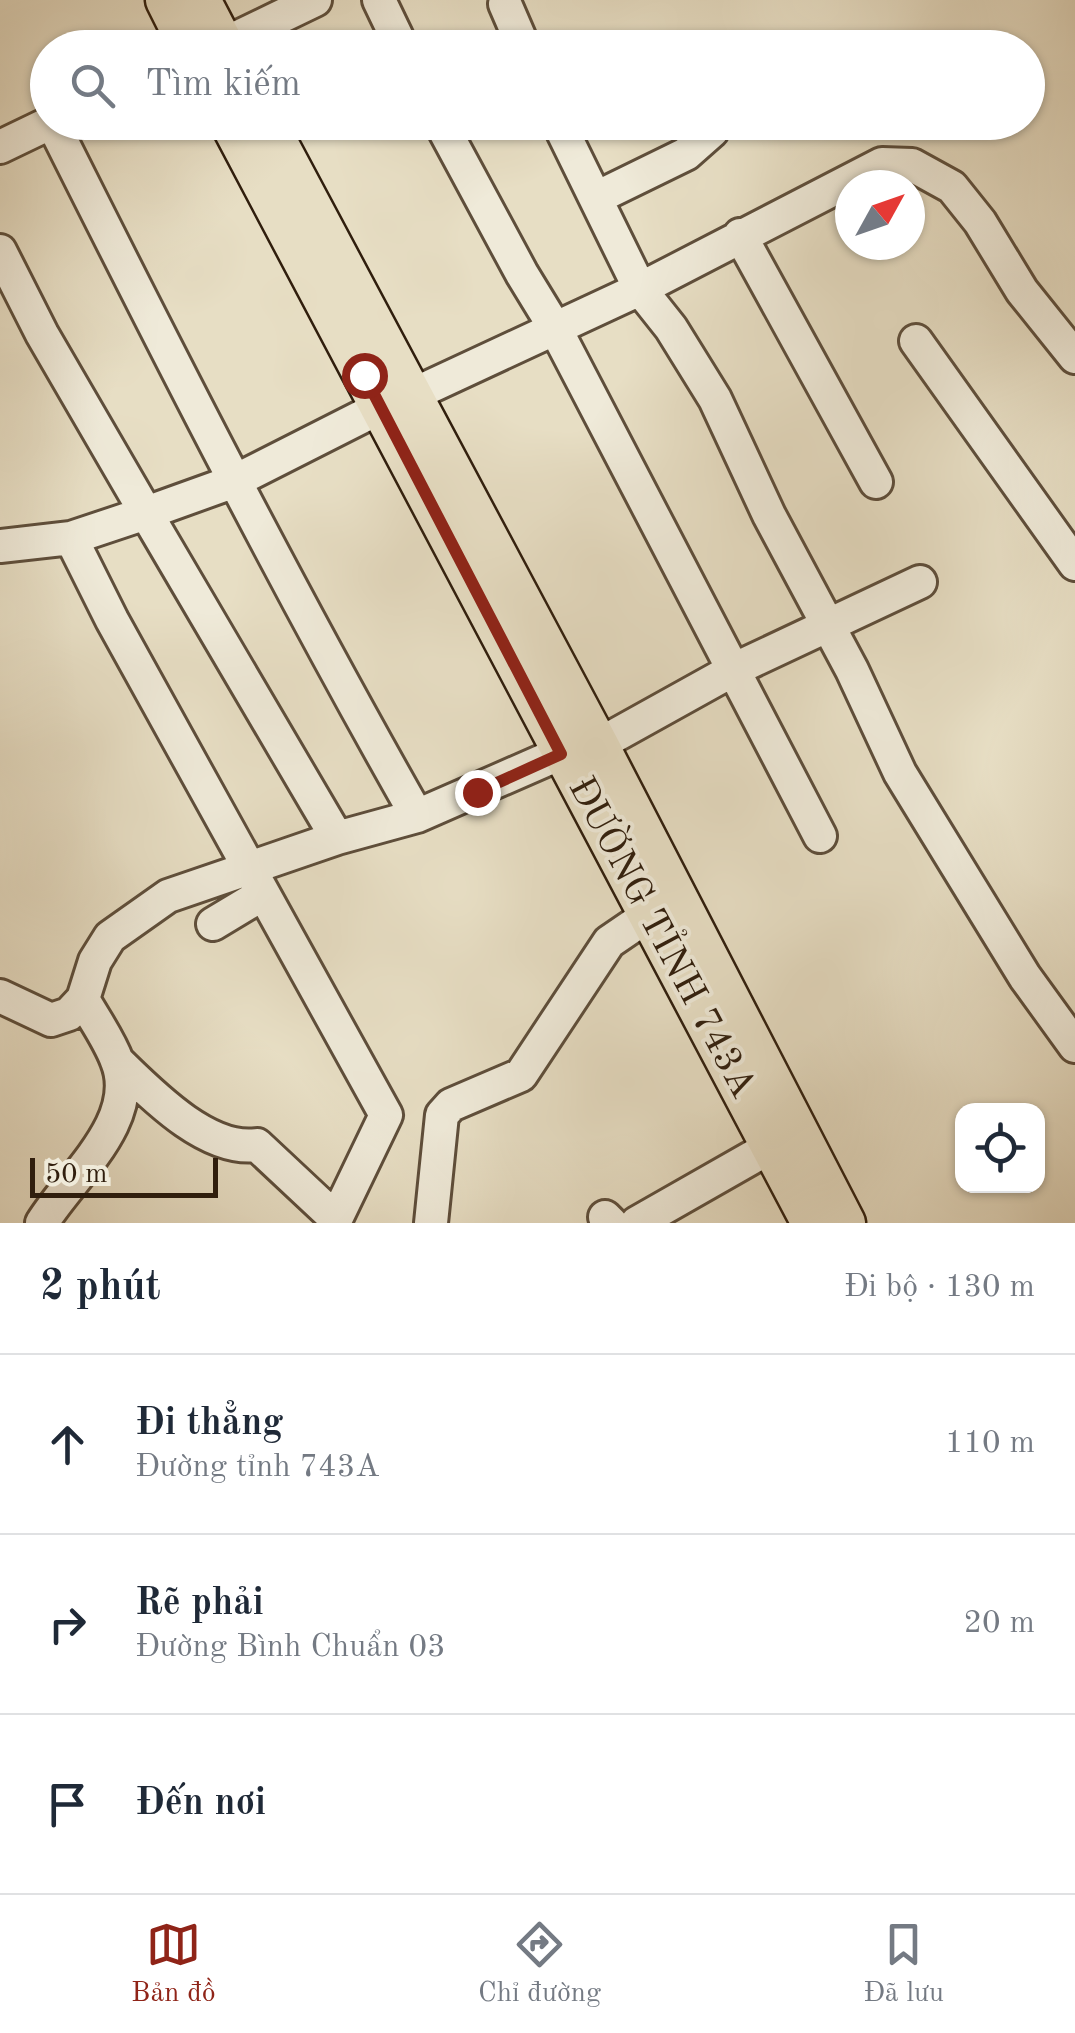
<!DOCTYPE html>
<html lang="vi">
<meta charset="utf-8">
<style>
body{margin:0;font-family:"Old Standard TT",serif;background:#f2f2f3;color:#1f2937}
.controls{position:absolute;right:30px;bottom:30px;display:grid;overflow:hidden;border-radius:20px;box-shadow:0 2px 8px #0004}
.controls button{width:90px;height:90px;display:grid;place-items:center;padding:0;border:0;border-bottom:2px solid #e0e1e3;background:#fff;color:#1f2937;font:50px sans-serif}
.compass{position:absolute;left:835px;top:170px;width:90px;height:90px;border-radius:50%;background:#fff;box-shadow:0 2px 8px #0004;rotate:50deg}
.scale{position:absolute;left:30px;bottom:25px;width:188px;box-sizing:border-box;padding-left:10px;border:5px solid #301e0d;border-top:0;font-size:28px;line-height:35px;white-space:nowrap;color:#301e0d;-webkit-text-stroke:8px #efead9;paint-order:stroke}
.stop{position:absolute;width:30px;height:30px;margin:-22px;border:8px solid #8f2418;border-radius:50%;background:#fff}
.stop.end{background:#8f2418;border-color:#fff;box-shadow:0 2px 10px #0008}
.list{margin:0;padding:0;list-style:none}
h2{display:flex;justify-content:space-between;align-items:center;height:130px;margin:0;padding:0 40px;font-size:42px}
h2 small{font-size:32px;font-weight:400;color:#747a83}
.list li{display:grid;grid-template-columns:65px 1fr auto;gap:30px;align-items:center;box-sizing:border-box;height:180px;padding:0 40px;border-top:2px solid #e0e1e3}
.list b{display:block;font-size:38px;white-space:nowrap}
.list p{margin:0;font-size:32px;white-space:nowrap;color:#747a83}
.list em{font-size:32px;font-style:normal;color:#747a83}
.icon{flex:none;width:55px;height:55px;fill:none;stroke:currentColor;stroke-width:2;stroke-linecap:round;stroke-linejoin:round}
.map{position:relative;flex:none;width:1075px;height:1223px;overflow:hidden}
.search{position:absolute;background:#fff;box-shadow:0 2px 8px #0004;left:30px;right:30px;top:30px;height:110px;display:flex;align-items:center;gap:25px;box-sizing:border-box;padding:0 35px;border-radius:55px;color:#747a83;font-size:38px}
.sheet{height:670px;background:#fff}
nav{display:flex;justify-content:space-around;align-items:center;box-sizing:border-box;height:140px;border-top:2px solid #e0e1e3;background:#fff;font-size:28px;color:#747a83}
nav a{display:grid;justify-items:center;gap:5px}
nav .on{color:#8f2418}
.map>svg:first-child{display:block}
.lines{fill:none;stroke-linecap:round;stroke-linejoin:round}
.minor-casing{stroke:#5e4e3b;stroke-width:38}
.major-casing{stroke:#301e0d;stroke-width:45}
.minor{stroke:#efead9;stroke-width:32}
.major{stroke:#e7dec4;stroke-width:40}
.route{stroke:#8f2418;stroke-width:12}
.labels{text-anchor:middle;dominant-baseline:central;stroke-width:8;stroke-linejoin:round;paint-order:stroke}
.street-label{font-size:38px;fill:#301e0d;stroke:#efead9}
</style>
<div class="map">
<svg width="1075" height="1223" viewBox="0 0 1075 1223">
<rect width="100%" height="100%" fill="#e7dec4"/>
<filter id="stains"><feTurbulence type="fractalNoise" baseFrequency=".002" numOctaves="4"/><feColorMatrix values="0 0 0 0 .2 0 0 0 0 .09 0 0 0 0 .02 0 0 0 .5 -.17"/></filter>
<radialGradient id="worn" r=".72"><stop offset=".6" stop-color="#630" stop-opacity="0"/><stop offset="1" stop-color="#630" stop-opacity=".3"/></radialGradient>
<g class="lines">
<g class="minor-casing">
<path id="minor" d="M 379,0 L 402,48
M 505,4 L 524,48
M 224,44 L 315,0
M 440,122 L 522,274 L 555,328 L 820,836
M 558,122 L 640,289 L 671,328 L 715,399 L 769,515 L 852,670 L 900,773 L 1025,977 L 1075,1046
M 0,147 L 52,122 C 169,356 288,589 417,816
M 596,198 L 686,154 L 712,131
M 740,235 L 876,482
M 0,251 L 42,334 L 146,513 L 71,538 L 0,546
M 916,341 L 1075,564
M 412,395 L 640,289 L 882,164 L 912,165 L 952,187 L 980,222 L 1022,291 L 1075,357
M 71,538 L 112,620 L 386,1115 L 334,1223
M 598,745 L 733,670 L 920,582
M 337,838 L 146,513 L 235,481 L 381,407
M 213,924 L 263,894
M 0,996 L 51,1020 L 69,1014 L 83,999
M 118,1062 C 151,1094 207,1152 257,1145 L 335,1218
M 605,1217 L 611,1223
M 42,1223 C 71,1176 141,1120 117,1061 C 109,1039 94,1019 83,999 L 95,961 L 110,937 L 168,896 L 337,838 L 417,816 L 561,753
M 431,1223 L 442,1115 L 451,1105 L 521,1075 L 609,942 L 650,914
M 637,1223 L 772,1146"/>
</g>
<g class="major-casing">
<path id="major" d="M 166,0 L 190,48
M 200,0 L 225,48
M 230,122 L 812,1223
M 266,122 L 598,745 L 845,1223"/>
</g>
<use href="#minor" class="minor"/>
<use href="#major" class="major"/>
</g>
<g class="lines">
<path class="route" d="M 364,375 L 561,754 L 477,792"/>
</g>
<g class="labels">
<g class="street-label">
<text transform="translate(661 938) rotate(62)">ĐƯỜNG TỈNH 743A</text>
</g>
</g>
<rect width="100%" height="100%" filter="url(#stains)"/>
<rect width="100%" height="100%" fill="url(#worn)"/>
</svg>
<div class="controls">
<button><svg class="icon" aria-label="locate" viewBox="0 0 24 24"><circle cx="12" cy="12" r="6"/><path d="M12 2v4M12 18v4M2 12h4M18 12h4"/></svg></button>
</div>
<svg class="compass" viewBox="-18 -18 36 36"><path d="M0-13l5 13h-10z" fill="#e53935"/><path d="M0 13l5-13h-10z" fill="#747a83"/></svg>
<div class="scale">50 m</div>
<div class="stop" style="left:364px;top:375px"></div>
<div class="stop end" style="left:477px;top:792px"></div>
<div class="search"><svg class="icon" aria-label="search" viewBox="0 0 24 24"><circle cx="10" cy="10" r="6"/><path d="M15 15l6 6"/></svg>Tìm kiếm</div>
</div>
<section class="sheet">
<h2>2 phút<small>Đi bộ · 130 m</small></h2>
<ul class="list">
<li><svg class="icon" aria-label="ahead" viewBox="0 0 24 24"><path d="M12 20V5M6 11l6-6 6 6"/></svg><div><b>Đi thẳng</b><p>Đường tỉnh 743A</p></div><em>110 m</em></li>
<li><svg class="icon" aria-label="right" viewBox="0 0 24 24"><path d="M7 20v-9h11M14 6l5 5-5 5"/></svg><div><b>Rẽ phải</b><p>Đường Bình Chuẩn 03</p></div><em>20 m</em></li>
<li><svg class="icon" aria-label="arrive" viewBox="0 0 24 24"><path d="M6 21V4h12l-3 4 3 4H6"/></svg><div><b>Đến nơi</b></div></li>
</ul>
</section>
<nav>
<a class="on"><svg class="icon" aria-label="map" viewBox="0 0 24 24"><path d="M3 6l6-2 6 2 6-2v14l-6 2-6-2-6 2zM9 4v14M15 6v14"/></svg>Bản đồ</a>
<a><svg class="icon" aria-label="directions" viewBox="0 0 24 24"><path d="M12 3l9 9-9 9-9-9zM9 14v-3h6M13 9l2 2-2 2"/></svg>Chỉ đường</a>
<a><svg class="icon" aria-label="saved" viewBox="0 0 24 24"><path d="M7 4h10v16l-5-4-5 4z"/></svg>Đã lưu</a>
</nav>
